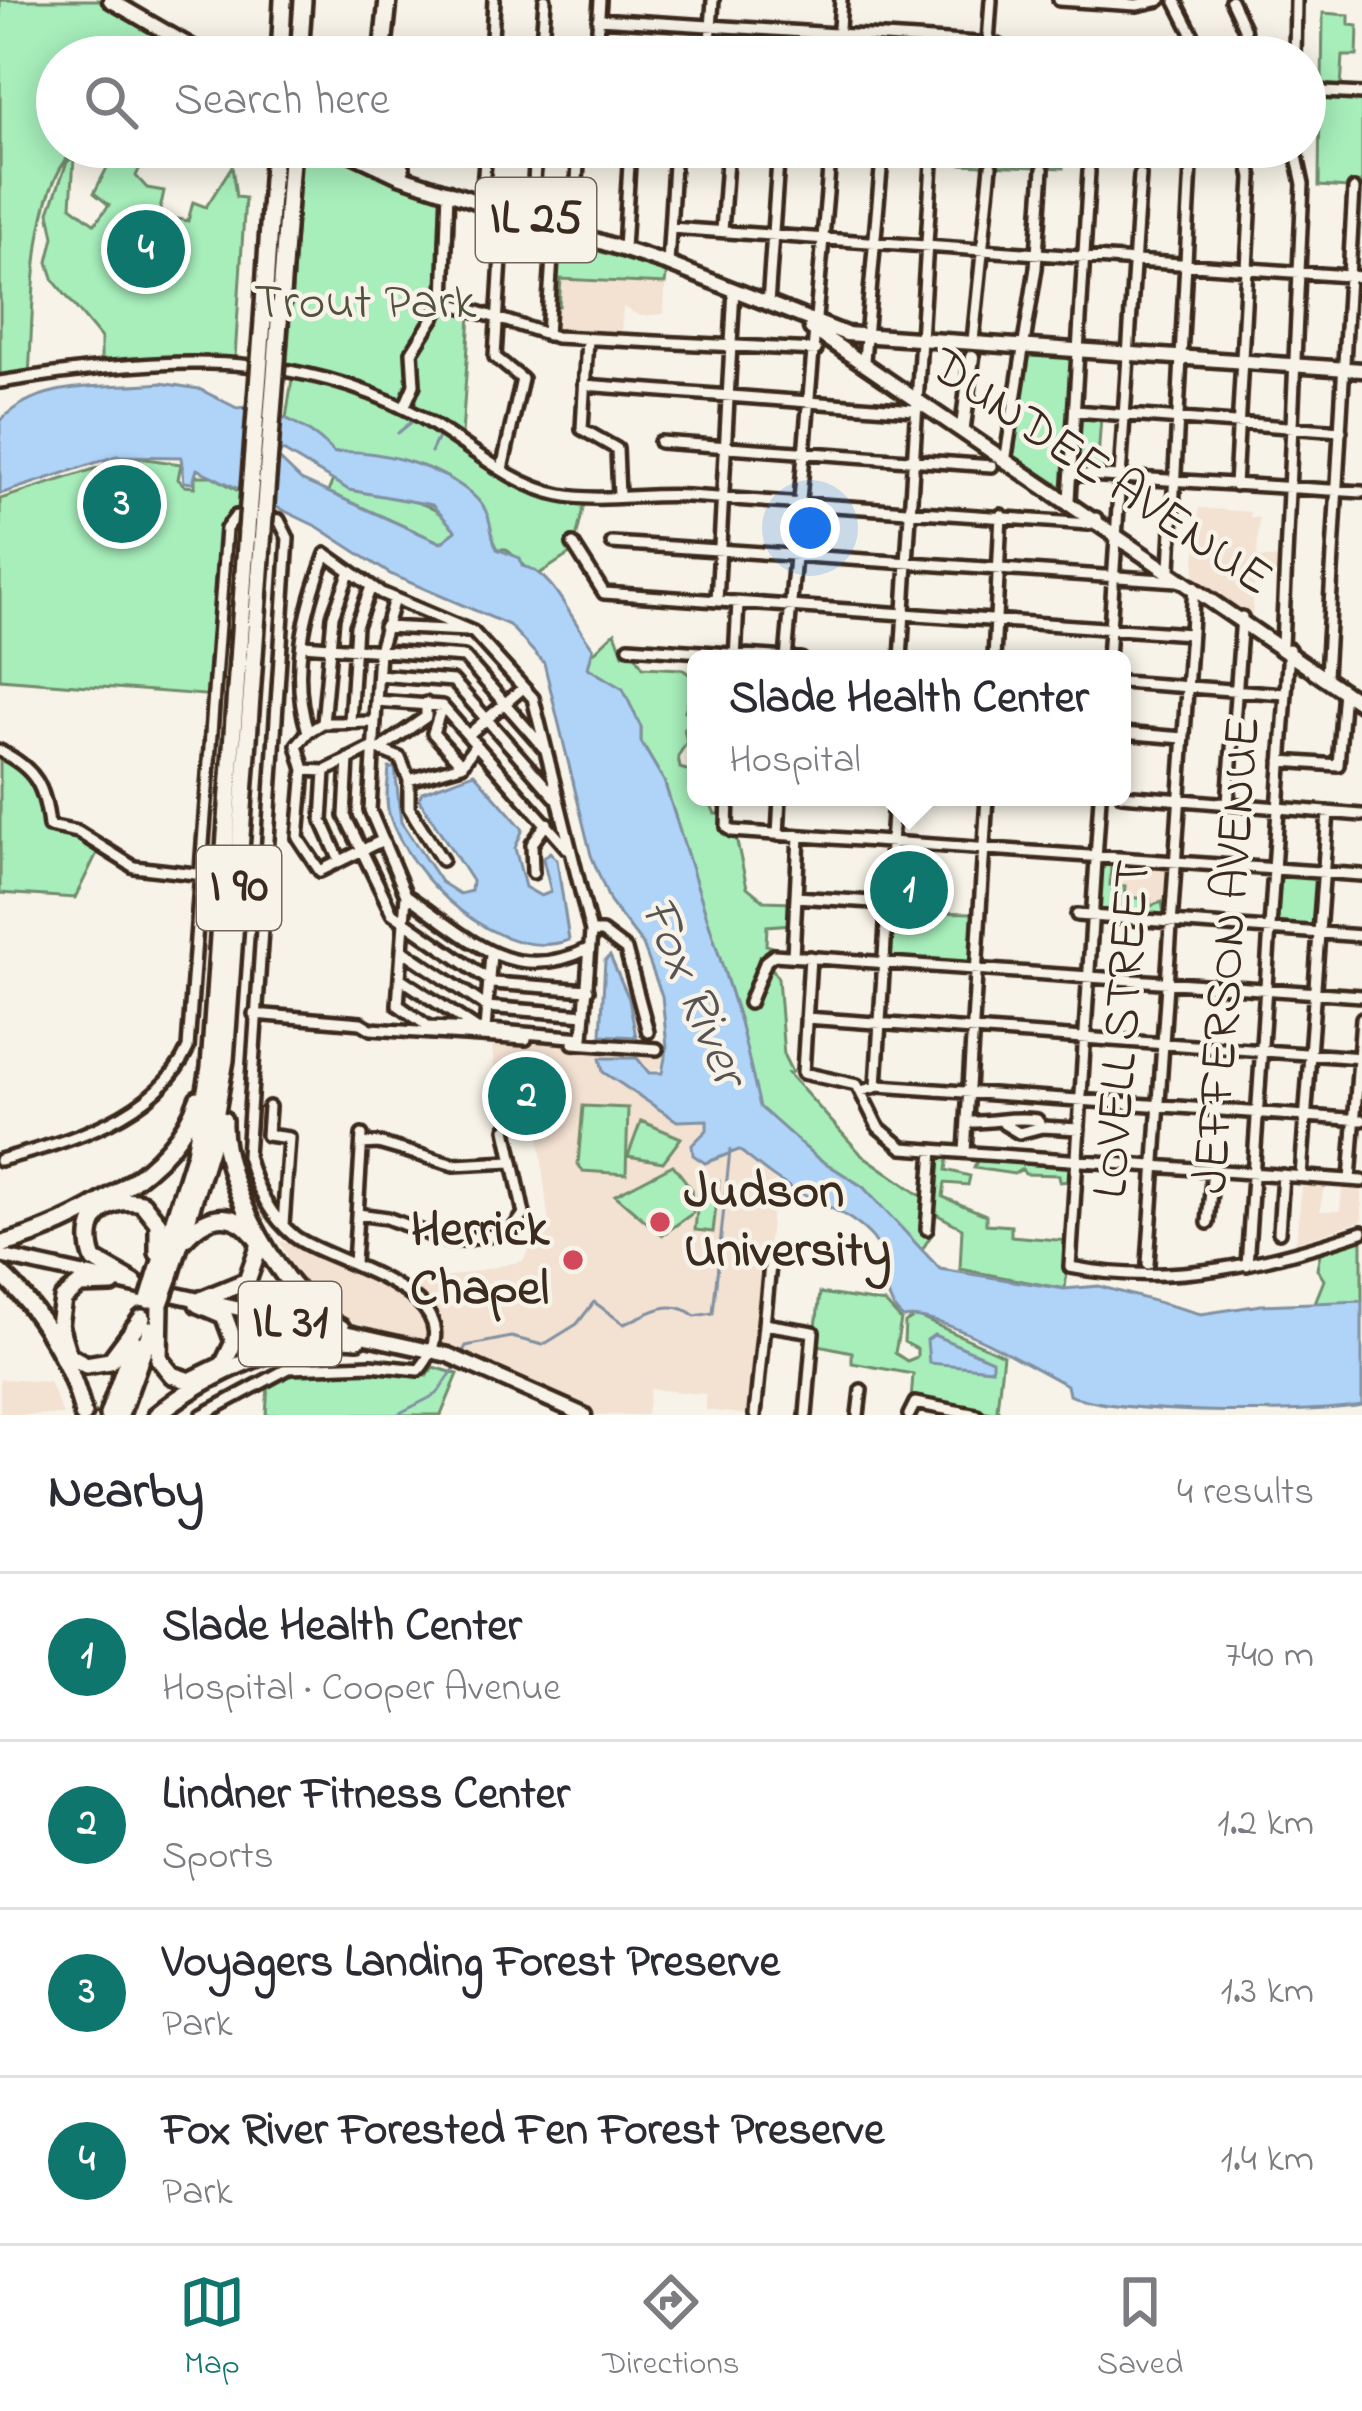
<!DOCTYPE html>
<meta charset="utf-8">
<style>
body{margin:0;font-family:"Indie Flower",sans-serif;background:#f2f2f3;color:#2b2b33}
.you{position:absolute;left:810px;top:528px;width:42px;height:42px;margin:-30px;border:9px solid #fff;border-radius:50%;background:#1a73e8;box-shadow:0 0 0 18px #1a73e833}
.badge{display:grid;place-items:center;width:78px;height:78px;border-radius:50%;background:#0f766e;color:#fff;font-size:39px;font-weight:700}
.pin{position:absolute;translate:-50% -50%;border:6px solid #fff;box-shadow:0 3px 12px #0006}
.popup{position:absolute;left:687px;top:650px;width:444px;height:156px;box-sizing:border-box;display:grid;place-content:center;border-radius:18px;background:#fff;filter:drop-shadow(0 3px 9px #0005);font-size:39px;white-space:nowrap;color:#7c7c81}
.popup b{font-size:45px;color:#2b2b33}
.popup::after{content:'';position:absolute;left:50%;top:100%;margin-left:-24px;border:24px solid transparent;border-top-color:#fff}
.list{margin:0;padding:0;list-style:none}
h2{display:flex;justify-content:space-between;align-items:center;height:156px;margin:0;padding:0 48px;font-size:51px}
h2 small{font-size:39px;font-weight:400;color:#7c7c81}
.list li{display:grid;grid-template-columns:78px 1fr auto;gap:36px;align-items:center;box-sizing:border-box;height:168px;padding:0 48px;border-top:3px solid #e1e1e2}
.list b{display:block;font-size:45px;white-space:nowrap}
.list p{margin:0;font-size:39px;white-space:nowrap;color:#7c7c81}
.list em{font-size:39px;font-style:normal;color:#7c7c81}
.icon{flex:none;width:66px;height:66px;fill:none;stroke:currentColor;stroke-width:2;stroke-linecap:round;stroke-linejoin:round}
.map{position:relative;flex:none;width:1362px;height:1415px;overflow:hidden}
.search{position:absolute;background:#fff;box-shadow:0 6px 30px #0003;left:36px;right:36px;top:36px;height:132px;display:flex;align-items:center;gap:30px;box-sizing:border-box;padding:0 42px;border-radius:66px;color:#7c7c81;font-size:45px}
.sheet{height:828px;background:#fff}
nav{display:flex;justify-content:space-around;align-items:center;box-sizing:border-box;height:168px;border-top:3px solid #e1e1e2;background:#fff;font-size:33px;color:#7c7c81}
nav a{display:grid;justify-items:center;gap:6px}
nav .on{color:#0f766e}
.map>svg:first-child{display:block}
.built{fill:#f3e1d2}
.green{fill:#a7eebb;stroke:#718c6c;stroke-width:3}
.water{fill:#afd4f8;stroke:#8190a1;stroke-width:3;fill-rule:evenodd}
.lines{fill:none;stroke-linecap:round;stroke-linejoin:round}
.stream{stroke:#8190a1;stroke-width:3}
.minor-casing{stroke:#3b2a1e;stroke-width:18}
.major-casing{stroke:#3b2a1e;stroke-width:21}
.highway-casing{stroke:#3b2a1e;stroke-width:24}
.minor{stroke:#f7f3e8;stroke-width:9}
.major{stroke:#f7f3e8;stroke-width:12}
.highway{stroke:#f7f3e8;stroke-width:15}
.highway-bridge-casing{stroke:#3b2a1e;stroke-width:24;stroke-linecap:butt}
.highway-bridge{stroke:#f7f3e8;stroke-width:15}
.poi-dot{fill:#d1495b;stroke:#f7f3e8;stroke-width:4.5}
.labels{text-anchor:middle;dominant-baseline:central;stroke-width:9;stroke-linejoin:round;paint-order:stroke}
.shield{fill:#f7f3e8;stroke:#73665b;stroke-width:3}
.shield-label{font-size:48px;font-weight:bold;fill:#3b2a1e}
.park-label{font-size:51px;fill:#51513d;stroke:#f7f3e8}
.street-label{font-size:51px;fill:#3b2a1e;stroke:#f7f3e8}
.poi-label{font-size:51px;font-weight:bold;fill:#3b2a1e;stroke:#f7f3e8;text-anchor:start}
.water-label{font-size:54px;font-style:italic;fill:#585454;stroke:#f7f3e8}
</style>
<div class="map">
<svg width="1362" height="1415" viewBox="0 0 1362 1415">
<rect width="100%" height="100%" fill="#f7f3e8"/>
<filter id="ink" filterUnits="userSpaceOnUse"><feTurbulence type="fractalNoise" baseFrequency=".00833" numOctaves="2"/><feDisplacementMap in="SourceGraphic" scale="24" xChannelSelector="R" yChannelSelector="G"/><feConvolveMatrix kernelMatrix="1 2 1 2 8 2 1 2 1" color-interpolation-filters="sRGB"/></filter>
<g filter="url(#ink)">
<path class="built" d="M 557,234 L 666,271 L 664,314 L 640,316 L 623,307 L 621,335 L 551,333 Z
M 1199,508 L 1250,512 L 1250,517 L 1259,518 L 1257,557 L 1283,559 L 1282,573 L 1255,572 L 1252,618 L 1194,579 Z
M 1100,862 L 1170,867 L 1167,919 L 1096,913 Z
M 491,1034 L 664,1047 L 661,1069 L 649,1071 L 636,1057 L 598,1056 L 602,1073 L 676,1122 L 705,1122 L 705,1130 L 689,1149 L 702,1165 L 740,1152 L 775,1181 L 751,1415 L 706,1410 L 706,1394 L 650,1389 L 647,1415 L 595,1415 L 441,1346 L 331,1316 L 297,1274 L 279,1240 L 398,1288 L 523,1261 L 535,1236 L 549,1226 L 538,1127 L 499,1123 Z
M 1343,1180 L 1362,1181 L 1362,1221 L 1296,1242 L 1302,1186 L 1324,1185 L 1320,1211 L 1340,1211 Z
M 0,1379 L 49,1382 L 63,1415 L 0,1415 Z"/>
<path class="green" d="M 0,0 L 126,0 L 123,12 L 166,37 L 159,57 L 57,57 L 57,147 L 78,147 C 29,187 34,313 29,374 L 0,378 Z
M 1323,13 L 1349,15 L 1349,25 L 1358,26 L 1357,56 L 1343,56 L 1341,88 L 1322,86 Z
M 1320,98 L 1362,101 L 1362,189 L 1319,186 Z
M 302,147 L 330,147 L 445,193 L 438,299 L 470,315 L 462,435 L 370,389 L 287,364 Z
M 962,147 L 1064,147 L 1063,168 L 959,164 Z
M 136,154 L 143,161 L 136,176 L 147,188 L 164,191 L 159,215 L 188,221 L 193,202 L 206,207 L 232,166 L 236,197 L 245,198 L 235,358 L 101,362 L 101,338 L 54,281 L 48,262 L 54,237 L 49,212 L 67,162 L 74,157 L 71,206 L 95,224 L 109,205 L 94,193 L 110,162 Z
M 558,232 L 667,268 L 665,284 L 561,279 L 559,306 L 552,306 Z
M 1029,351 L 1074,354 L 1066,490 L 1013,455 Z
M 293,373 L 399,408 L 511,477 L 585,500 L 576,539 L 569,541 L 573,552 L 536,576 L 506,549 L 498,549 C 488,533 486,512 473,498 C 438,460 380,454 334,453 L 286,418 Z
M 1078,415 L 1101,416 L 1098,460 L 1119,462 L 1118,472 L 1075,471 Z
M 132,457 L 181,464 L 178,479 L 185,486 L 195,487 L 195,476 L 212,476 L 245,495 L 242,515 L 226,530 L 216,696 L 0,679 L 0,499 Z
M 333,480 C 372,503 430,488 456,531 L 442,543 L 328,492 Z
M 615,632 L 623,654 L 633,651 L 643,667 L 682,669 L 696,679 L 685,711 L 696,716 L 696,727 L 684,728 L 687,742 L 678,756 L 680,768 L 696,773 L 696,797 L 708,797 L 715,814 L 723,814 L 722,830 L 735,833 L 747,887 L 764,901 L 793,902 L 792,924 L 767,926 L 766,945 L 786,951 L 786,959 L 775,959 L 772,968 L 778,978 L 784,1056 L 792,1072 L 788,1073 L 861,1154 L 931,1203 L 936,1155 L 948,1156 L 946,1170 L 970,1176 L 968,1185 L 945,1183 L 943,1197 L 986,1215 L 986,1224 L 1011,1226 L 1011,1236 L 1070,1241 L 1065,1289 L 960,1269 L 962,1228 L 934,1213 L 932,1234 L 920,1253 L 863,1187 L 816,1157 L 759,1107 L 740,1022 L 664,781 L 641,742 L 641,727 L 606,679 L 588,668 L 590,656 Z
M 0,756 C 35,776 36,793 46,830 L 80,837 L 97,853 L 75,898 L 0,893 Z
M 1102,865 L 1111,865 L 1110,885 L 1125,886 L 1124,897 L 1150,899 L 1151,906 L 1162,902 L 1164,914 L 1099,913 Z
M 1276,873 L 1320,875 L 1317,930 L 1272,927 Z
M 913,905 L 925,912 L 974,913 L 973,965 L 888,959 L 890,911 L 911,918 L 917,912 Z
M 583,1106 L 628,1108 L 626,1174 L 583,1171 L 578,1164 Z
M 641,1121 L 681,1138 L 663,1162 L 628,1156 Z
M 978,1158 L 1074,1165 L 1073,1181 L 1060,1182 L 1059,1175 L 1025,1174 L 1022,1169 L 1014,1174 L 974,1168 Z
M 673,1165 L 691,1188 L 693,1213 L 662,1235 L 615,1195 Z
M 700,1180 L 719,1181 L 713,1232 L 695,1230 Z
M 1362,1234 L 1362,1301 L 1314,1305 L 1324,1280 L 1317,1269 L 1321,1248 Z
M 820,1293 L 885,1303 L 901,1320 L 895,1353 L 907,1361 L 917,1357 L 917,1349 L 904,1342 L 905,1323 L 916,1316 L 1003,1355 L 997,1409 L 1002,1415 L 917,1397 L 911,1401 L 913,1374 L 852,1363 L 852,1352 L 814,1344 Z
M 433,1367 L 458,1374 L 441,1415 L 266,1415 L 268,1384 C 316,1363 376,1369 427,1376 Z"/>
<path class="water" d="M 161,383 L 199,389 L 237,408 C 266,402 317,432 334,453 C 375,446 456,470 482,505 C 492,517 490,535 497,549 L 520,558 L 522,566 C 553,571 570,619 593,648 L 588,668 L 623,689 L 641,727 L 641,742 L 664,781 L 740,1022 L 760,1107 L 816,1157 L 863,1187 L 940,1269 L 1064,1289 L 1099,1286 L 1201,1314 L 1261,1305 L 1362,1301 L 1362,1405 C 1299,1415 1122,1415 1069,1395 L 1067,1385 C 1031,1367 940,1310 903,1318 C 875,1295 895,1259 869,1234 C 845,1210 814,1202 786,1185 C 769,1176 755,1162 739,1150 L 705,1163 L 693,1155 L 692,1145 L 707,1130 L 707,1120 L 677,1121 L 603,1072 L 600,1058 L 637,1058 L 649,1073 L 662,1073 L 667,1047 L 662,996 L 643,945 L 610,902 L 591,855 L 544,663 L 509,625 L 390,574 L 318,527 L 197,469 L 193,483 L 184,482 L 181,457 L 116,456 L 0,494 L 0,421 C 40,378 107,389 161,383 ZM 283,451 L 349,490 L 432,505 L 456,531 L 441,543 L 301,480 L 277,457 Z
M 389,768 L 395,768 L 401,822 L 441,882 L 460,894 L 471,891 L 472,881 L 419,799 L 422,792 L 474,773 L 523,829 L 515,848 L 525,887 L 541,896 L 551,892 L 543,859 L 550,852 L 557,860 L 569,940 C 499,965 409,878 389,814 C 385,800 388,783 389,768 Z
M 610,956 L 629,999 L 636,1037 L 601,1035 L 605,960 Z
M 934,1335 L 992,1360 L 992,1369 L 929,1363 L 927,1340 Z"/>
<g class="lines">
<path class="stream" d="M 398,433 L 414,420
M 431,452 L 440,433
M 460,1357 L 466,1346 L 511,1337 L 543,1345 L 577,1324 L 594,1302 L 624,1324 C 649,1314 670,1296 695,1316 L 713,1313 L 730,1150
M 396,1415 L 437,1394 L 456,1366"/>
<g class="minor-casing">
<path id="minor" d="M 1059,0 L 1137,5 L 1160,0
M 1175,0 L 1204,57
M 1231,0 L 1244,28 L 1249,57
M 598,19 L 995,44 L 1023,57
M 988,43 L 991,0
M 491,57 L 494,0
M 541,57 L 545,0
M 596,57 L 600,0
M 709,57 L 713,0
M 837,57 L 841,0
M 1042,57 L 1067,50 L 1098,57
M 1295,57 L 1296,0
M 1305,91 L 1362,94
M 1090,147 L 1101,147
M 1160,152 L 1176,147
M 482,202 L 486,147
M 532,218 L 536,147
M 671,228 L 1362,277
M 722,231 L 728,147
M 574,232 L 579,147
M 624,249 L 630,147
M 668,264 L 675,147
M 444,301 L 556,337 L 816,350
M 768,304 L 779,147
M 547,335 L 554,226
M 587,339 L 582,429 L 617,449 L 619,496
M 973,341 L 991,166
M 864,360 L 882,159
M 0,382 C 142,360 278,344 410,411 C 460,436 505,484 561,495 C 602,503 646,493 688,496 C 822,505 955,514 1089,524 L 1096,518
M 584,385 L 914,410
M 404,408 L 414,385 L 412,352 L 444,301 L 448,190
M 1075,411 L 1341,431
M 660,442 L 992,466
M 1005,462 L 1036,268 L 1043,169
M 502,469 L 522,379 L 495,357 L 504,210
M 1071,474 L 1362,492
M 1235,485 L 1252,178 L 1246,147
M 1069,500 L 1089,171
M 612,543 L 1178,581
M 573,544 L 604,593 L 1190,634
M 1170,568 L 1192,147
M 394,599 L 379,650 L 370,810 L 406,895 L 398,1005 L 429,1027 L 471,1029
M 717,601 L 734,289
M 384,627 L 468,631
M 303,645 L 464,657 L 544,748
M 1282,645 L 1303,184 L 1295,147
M 629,647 L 801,659
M 735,659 L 738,603
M 786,659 L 831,147
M 901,659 L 933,147
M 994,659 L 1001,515
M 1108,659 L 1140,175
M 378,675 L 453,681 L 555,797
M 1326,676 L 1354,189
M 1122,682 L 1285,694
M 376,701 L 442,706 L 567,848
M 442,706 L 433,733 L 462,765
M 350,721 L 356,626 L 371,587
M 323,723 L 333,616 L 350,571
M 308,732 L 323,723 L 375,722
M 1122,733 L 1183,738
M 468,735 L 523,688
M 383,747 L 426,717 L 426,703
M 0,751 C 36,769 45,787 49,826 L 78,832 L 134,867 L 204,875
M 348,759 L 345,816 L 392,913 L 493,983 L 588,990
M 1281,761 L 1338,765 L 1344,690
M 304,770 L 325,771 L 373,747 L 400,758 L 409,780 L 409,808 L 442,860
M 325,771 L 322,821 L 340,861
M 409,780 L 462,765 L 476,744
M 1122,795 L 1362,815
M 728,797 L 727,827 L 732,831 L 1362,875
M 1100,797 L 1070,1267 C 1172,1287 1266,1264 1362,1232
M 1228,803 L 1242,617
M 778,835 L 780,797
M 383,840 L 320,871 L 298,838 L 304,770 L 297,745 L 308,732 C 289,672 305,610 326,554 L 381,593 L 473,632 L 533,698 L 591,932 L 583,1038 L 477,1029 L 400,978
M 533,873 L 532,844 L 547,823
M 406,895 C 468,937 511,987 588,949
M 796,897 L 888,903
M 1077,915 L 1362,936
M 591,932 L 602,932 L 626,950 L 648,1032
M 402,950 L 487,1007 L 585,1015
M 793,956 L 799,836
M 810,957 L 803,1073 L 857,1085 L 878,1127 L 903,1148 L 1362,1181
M 749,1003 L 766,961 L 774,955 L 1362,996
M 254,1014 L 361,1023 L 371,1029 L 526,1039
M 806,1018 L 1362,1058
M 485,1030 L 491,954
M 573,1043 L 657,1049
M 876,1086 L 894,797
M 861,1091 L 879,1086 L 1362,1120
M 269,1107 L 267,1135 L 289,1138 L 283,1225
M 967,1122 C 994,1123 1011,1116 1037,1120 L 1042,1127 L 1079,1129
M 1004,1124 L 1019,1133 L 1042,1127
M 362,1144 L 378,1143 L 454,1165 L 511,1162
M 965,1152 L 987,797
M 0,1160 C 67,1142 157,1117 188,1048 L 226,529 L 236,516 L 279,520 L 288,538 L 247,1156 C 255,1185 270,1216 294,1236 C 327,1263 484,1292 419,1370 L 371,1365 L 289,1368 L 202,1415
M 1301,1176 L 1328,812
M 1350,1180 L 1362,1018
M 358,1214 L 387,1218 L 449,1242 L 511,1232 L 524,1214 L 506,1129
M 1208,1223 L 1213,1169
M 927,1229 L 933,1150
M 1279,1232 L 1283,1175
M 354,1263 L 362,1135
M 1148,1264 L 1194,587
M 1247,1265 L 1289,649
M 764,1324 L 813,1332 L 806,1415
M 755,1415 L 770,1265
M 858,1415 L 861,1390
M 909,1415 L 915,1403 L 977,1415"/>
</g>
<g class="major-casing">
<path id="major" d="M 110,0 L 209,57
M 337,147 L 399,176 L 668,264 L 846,334 L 1362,370
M 811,328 L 1362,704
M 963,427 L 972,357
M 0,1256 L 448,1355 L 584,1415"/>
</g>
<g class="highway-casing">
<path id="highway" d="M 280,57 L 283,0
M 299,57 L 303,0
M 382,57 L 388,0
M 383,151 L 401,169
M 263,321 L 274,147
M 279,322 L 292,147
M 223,1120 C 220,1183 285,1301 341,1328
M 184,1239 C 210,1210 239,1209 260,1244 L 247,1281 L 203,1299
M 0,1245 C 72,1225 173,1174 198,1099
M 0,1273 C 37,1306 74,1366 83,1415
M 156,1277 L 195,1153 L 210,1067 L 247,530
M 169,1279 L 210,1146 L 225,1060 L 263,530
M 134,1283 L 94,1260 C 80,1223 103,1195 142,1203 L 158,1223 L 158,1253
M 112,1284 L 80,1285 L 63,1299 L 59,1325 L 68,1355 L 86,1365 L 110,1361 L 142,1318
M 160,1304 L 159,1359 L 172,1375 L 190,1381 L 223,1365 L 234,1342 L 224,1315 L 198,1304
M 108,1415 L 134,1342
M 120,1415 L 151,1329
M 157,1415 C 204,1375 297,1332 358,1339"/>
</g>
<use href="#minor" class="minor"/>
<use href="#major" class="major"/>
<use href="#highway" class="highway"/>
<g class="highway-bridge-casing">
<path id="highway-bridge" d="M 247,530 L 263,321
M 263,530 L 279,322
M 149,1300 L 156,1277
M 160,1304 L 169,1279"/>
</g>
<use href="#highway-bridge" class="highway-bridge"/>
</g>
</g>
<g class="poi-dot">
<circle cx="660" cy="1222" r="12"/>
<circle cx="573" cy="1260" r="12"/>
</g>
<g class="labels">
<g class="shield">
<rect x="476" y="178" width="120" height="84" rx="9"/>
<rect x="197" y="846" width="84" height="84" rx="9"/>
<rect x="239" y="1282" width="102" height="84" rx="9"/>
</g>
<g class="shield-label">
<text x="536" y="220">IL 25</text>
<text x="239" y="888">I 90</text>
<text x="290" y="1324">IL 31</text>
</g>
<g class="park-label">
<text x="365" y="304">Trout Park</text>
</g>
<g class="street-label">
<text transform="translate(1100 474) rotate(34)">DUNDEE AVENUE</text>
<text transform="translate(1229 955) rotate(-86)">JEFFERSON AVENUE</text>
<text transform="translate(1124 1029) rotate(-86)">LOVELL STREET</text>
</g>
<g class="poi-label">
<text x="684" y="1193">Judson<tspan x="684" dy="59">University</tspan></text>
<text x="549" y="1231" text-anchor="end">Herrick<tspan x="549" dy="59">Chapel</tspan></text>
</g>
<g class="water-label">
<text transform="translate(691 992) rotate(67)">Fox River</text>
</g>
</g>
</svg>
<div class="you"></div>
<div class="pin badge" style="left:909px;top:890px">1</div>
<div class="popup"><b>Slade Health Center</b>Hospital</div>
<div class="pin badge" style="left:527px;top:1096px">2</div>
<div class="pin badge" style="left:122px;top:504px">3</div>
<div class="pin badge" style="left:146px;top:249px">4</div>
<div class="search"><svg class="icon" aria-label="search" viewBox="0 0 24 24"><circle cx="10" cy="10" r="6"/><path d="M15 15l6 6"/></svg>Search here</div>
</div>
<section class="sheet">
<h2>Nearby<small>4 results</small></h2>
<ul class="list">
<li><span class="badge">1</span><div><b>Slade Health Center</b><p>Hospital · Cooper Avenue</p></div><em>740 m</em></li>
<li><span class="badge">2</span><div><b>Lindner Fitness Center</b><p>Sports</p></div><em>1.2 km</em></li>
<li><span class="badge">3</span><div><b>Voyagers Landing Forest Preserve</b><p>Park</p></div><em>1.3 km</em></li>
<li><span class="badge">4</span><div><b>Fox River Forested Fen Forest Preserve</b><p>Park</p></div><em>1.4 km</em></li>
</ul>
</section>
<nav>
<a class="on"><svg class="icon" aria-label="map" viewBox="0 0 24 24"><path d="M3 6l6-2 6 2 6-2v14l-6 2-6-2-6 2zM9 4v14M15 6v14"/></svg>Map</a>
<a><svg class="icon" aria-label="directions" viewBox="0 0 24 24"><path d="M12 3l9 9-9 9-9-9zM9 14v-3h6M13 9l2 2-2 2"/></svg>Directions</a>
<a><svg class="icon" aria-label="saved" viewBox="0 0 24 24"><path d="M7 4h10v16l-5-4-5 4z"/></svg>Saved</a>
</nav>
